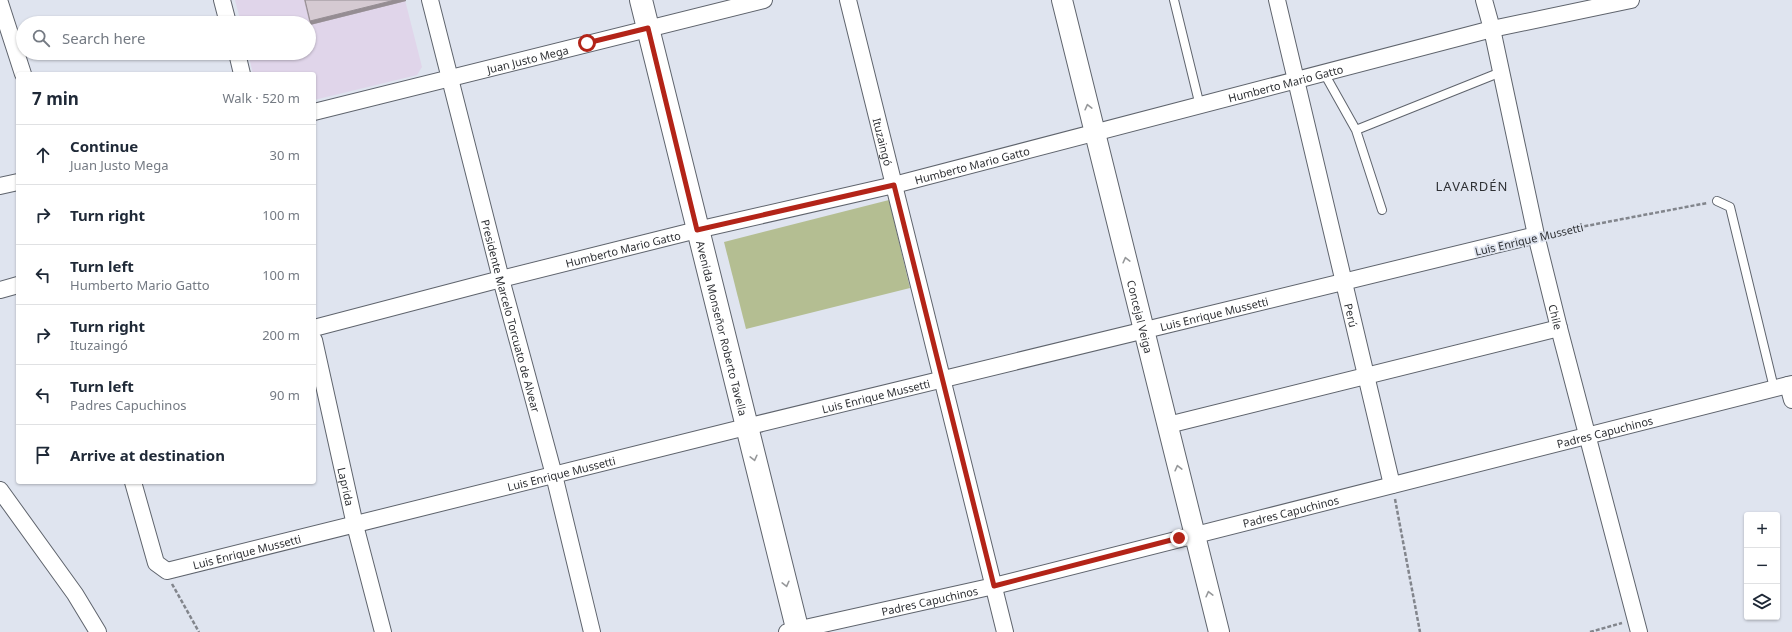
<!DOCTYPE html>
<meta charset="utf-8">
<style>
body{margin:0;font-family:"Noto Sans",sans-serif;background:#f6f6f7;color:#1f2937}
.controls{position:absolute;right:12px;bottom:12px;display:grid;overflow:hidden;border-radius:4px;box-shadow:0 1px 3px #0004}
.controls button{width:36px;height:36px;display:grid;place-items:center;padding:0;border:0;border-bottom:1px solid #e0e1e3;background:#fff;color:#1f2937;font:20px sans-serif}
.stop{position:absolute;width:12px;height:12px;margin:-9px;border:3px solid #b32418;border-radius:50%;background:#fff}
.stop.end{background:#b32418;border-color:#fff;box-shadow:0 1px 4px #0008}
.list{margin:0;padding:0;list-style:none}
h2{display:flex;justify-content:space-between;align-items:center;height:52px;margin:0;padding:0 16px;font-size:17px}
h2 small{font-size:13px;font-weight:400;color:#747a83}
.list li{display:grid;grid-template-columns:26px 1fr auto;gap:12px;align-items:center;box-sizing:border-box;height:60px;padding:0 16px;border-top:1px solid #e0e1e3}
.list b{display:block;font-size:15px;white-space:nowrap}
.list p{margin:0;font-size:13px;white-space:nowrap;color:#747a83}
.list em{font-size:13px;font-style:normal;color:#747a83}
.icon{flex:none;width:22px;height:22px;fill:none;stroke:currentColor;stroke-width:2;stroke-linecap:round;stroke-linejoin:round}
.map{position:relative;flex:none;width:1792px;height:632px;overflow:hidden}
.search{position:absolute;background:#fff;box-shadow:0 1px 3px #0004;left:16px;top:16px;width:300px;height:44px;display:flex;align-items:center;gap:10px;box-sizing:border-box;padding:0 14px;border-radius:22px;color:#747a83;font-size:15px}
.panel{position:absolute;background:#fff;box-shadow:0 1px 3px #0004;left:16px;top:72px;width:300px;height:412px;border-radius:4px}
.map>svg:first-child{display:block}
.education{fill:#e0d5ea}
.green{fill:#b4be92}
.lines{fill:none;stroke-linecap:round;stroke-linejoin:round}
.service-casing{stroke:#5f646d;stroke-width:10}
.minor-casing{stroke:#5f646d;stroke-width:18}
.tertiary-casing{stroke:#5f646d;stroke-width:22}
.secondary-casing{stroke:#5f646d;stroke-width:24}
.path{stroke:#82858c;stroke-width:2.5;stroke-dasharray:4 2;stroke-linecap:butt}
.service{stroke:#fff;stroke-width:8}
.minor{stroke:#fff;stroke-width:16}
.tertiary{stroke:#fff;stroke-width:20}
.secondary{stroke:#fff;stroke-width:22}
.wall{fill:#b7aeb5}
.shaded-wall{fill:#958d93}
.building{fill:#d5cad2;stroke:#958d93}
.oneway{stroke:#96989a}
.route{stroke:#b32418;stroke-width:5}
.labels{text-anchor:middle;dominant-baseline:central;stroke-width:3.5;stroke-linejoin:round;paint-order:stroke}
.street-label{font-size:11px;fill:#2e3034;stroke:#dfe4ef}
.quarter-label{font-size:13px;letter-spacing:1px;fill:#2e3034;stroke:#dfe4ef}
</style>
<div class="map">
<svg width="1792" height="632" viewBox="0 0 1792 632">
<rect width="100%" height="100%" fill="#dfe4ef"/>
<path class="education" d="M 235,0 L 405,0 L 422,67 L 417,75 L 314,100 L 314,74 L 253,74 L 248,53 L 309,53 L 309,23 L 241,23 Z"/>
<path class="green" d="M 889,200 L 910,288 L 746,329 L 724,242 Z"/>
<g class="lines">
<g class="service-casing">
<path id="service" d="M 1174,0 L 1200,106
M 1324,73 L 1356,130 L 1382,210
M 1356,130 L 1501,72
M 1717,201 L 1730,207 L 1774,388"/>
</g>
<g class="minor-casing">
<g id="minor">
<path d="M 222,0 L 228,23"/>
<path id="s1" d="M 430,0 L 501,279 L 554,475 L 592,632"/>
<path id="s2" d="M 848,0 L 1005,632"/>
<path id="s3" d="M 1277,0 L 1392,485"/>
<path id="s4" d="M 1484,0 L 1492,29 L 1536,235 L 1559,328 L 1639,632"/>
<path d="M 0,3 L 23,74"/>
<path d="M 237,53 L 242,74"/>
<path id="s5" d="M 314,112 L 764,0"/>
<path d="M 0,186 L 18,182"/>
<path d="M 0,290 L 18,285"/>
<path id="s6" d="M 314,328 L 501,279 L 697,230 L 894,185 L 1492,29 L 1631,0"/>
<path id="s7" d="M 314,340 L 355,525 L 383,632"/>
<path d="M 1788,385 L 1792,400"/>
<path d="M 1168,425 L 1559,328"/>
<path id="s8" d="M 133,482 L 156,563 L 167,571 L 746,427 L 1536,235"/>
<path d="M 0,490 L 75,594 L 98,632"/>
<path id="s9" d="M 787,632 L 994,586 L 1792,384"/>
</g>
</g>
<g class="tertiary-casing">
<g id="tertiary">
<path id="s10" d="M 1062,0 L 1219,632"/>
</g>
</g>
<g class="secondary-casing">
<g id="secondary">
<path id="s11" d="M 641,0 L 798,632"/>
</g>
</g>
<path class="path" d="M 1549,233 L 1707,203
M 1395,499 L 1420,632
M 172,584 L 199,632
M 1590,632 L 1622,623"/>
<use href="#service" class="service"/>
<use href="#minor" class="minor"/>
<use href="#tertiary" class="tertiary"/>
<use href="#secondary" class="secondary"/>
</g>
<path class="wall" d="M 304,0 L 406,0 L 406,1 L 310,25 Z"/>
<path class="shaded-wall" d="M 395,0 L 406,0 L 406,1 L 310,25 L 310,21 Z"/>
<path class="building" d="M 305,0 L 395,0 L 310,21 Z"/>
<defs><path id="oneway-chevron" d="M-2-3.5L2.5 0L-2 3.5" fill="none" stroke-width="1.6" stroke-linecap="round" stroke-linejoin="round"/></defs>
<g class="oneway">
<use href="#oneway-chevron" transform="translate(1088 107) rotate(-104)"/>
<use href="#oneway-chevron" transform="translate(1126 260) rotate(-104)"/>
<use href="#oneway-chevron" transform="translate(754 458) rotate(76)"/>
<use href="#oneway-chevron" transform="translate(1178 468) rotate(-104)"/>
<use href="#oneway-chevron" transform="translate(786 584) rotate(76)"/>
<use href="#oneway-chevron" transform="translate(1209 594) rotate(-104)"/>
</g>
<g class="lines">
<path class="route" d="M 587,43 L 648,28 L 697,230 L 894,185 L 994,586 L 1179,538"/>
</g>
<g class="labels">
<g class="street-label">
<text stroke="none"><textPath href="#s5" startOffset="220">Juan Justo Mega</textPath></text>
<text stroke="none"><textPath href="#s6" startOffset="1002">Humberto Mario Gatto</textPath></text>
<text stroke="none"><textPath href="#s2" startOffset="146">Ituzaingó</textPath></text>
<text stroke="none"><textPath href="#s6" startOffset="678">Humberto Mario Gatto</textPath></text>
<text transform="translate(1529 239) rotate(-13)">Luis Enrique Mussetti</text>
<text stroke="none"><textPath href="#s6" startOffset="319">Humberto Mario Gatto</textPath></text>
<text stroke="none"><textPath href="#s8" startOffset="1176">Luis Enrique Mussetti</textPath></text>
<text stroke="none"><textPath href="#s3" startOffset="324">Perú</textPath></text>
<text stroke="none"><textPath href="#s1" startOffset="326">Presidente Marcelo Torcuato de Alvear</textPath></text>
<text stroke="none"><textPath href="#s10" startOffset="326">Concejal Veiga</textPath></text>
<text stroke="none"><textPath href="#s4" startOffset="325">Chile</textPath></text>
<text stroke="none"><textPath href="#s11" startOffset="338">Avenida Monseñor Roberto Tavella</textPath></text>
<text stroke="none"><textPath href="#s8" startOffset="828">Luis Enrique Mussetti</textPath></text>
<text stroke="none"><textPath href="#s9" startOffset="842">Padres Capuchinos</textPath></text>
<text stroke="none"><textPath href="#s8" startOffset="504">Luis Enrique Mussetti</textPath></text>
<text stroke="none"><textPath href="#s7" startOffset="150">Laprida</textPath></text>
<text stroke="none"><textPath href="#s9" startOffset="518">Padres Capuchinos</textPath></text>
<text stroke="none"><textPath href="#s8" startOffset="180">Luis Enrique Mussetti</textPath></text>
<text stroke="none"><textPath href="#s9" startOffset="146">Padres Capuchinos</textPath></text>
</g>
<g class="quarter-label">
<text x="1472" y="186">LAVARDÉN</text>
</g>
</g>
</svg>
<div class="controls">
<button>+</button>
<button>−</button>
<button><svg class="icon" aria-label="layers" viewBox="0 0 24 24"><path d="M12 4l9 5-9 5-9-5zM3 14l9 5 9-5"/></svg></button>
</div>
<div class="stop" style="left:587px;top:43px"></div>
<div class="stop end" style="left:1179px;top:538px"></div>
<div class="search"><svg class="icon" aria-label="search" viewBox="0 0 24 24"><circle cx="10" cy="10" r="6"/><path d="M15 15l6 6"/></svg>Search here</div>
<section class="panel">
<h2>7 min<small>Walk · 520 m</small></h2>
<ul class="list">
<li><svg class="icon" aria-label="ahead" viewBox="0 0 24 24"><path d="M12 20V5M6 11l6-6 6 6"/></svg><div><b>Continue</b><p>Juan Justo Mega</p></div><em>30 m</em></li>
<li><svg class="icon" aria-label="right" viewBox="0 0 24 24"><path d="M7 20v-9h11M14 6l5 5-5 5"/></svg><div><b>Turn right</b></div><em>100 m</em></li>
<li><svg class="icon" aria-label="left" viewBox="0 0 24 24"><path d="M17 20v-9H6M10 6l-5 5 5 5"/></svg><div><b>Turn left</b><p>Humberto Mario Gatto</p></div><em>100 m</em></li>
<li><svg class="icon" aria-label="right" viewBox="0 0 24 24"><path d="M7 20v-9h11M14 6l5 5-5 5"/></svg><div><b>Turn right</b><p>Ituzaingó</p></div><em>200 m</em></li>
<li><svg class="icon" aria-label="left" viewBox="0 0 24 24"><path d="M17 20v-9H6M10 6l-5 5 5 5"/></svg><div><b>Turn left</b><p>Padres Capuchinos</p></div><em>90 m</em></li>
<li><svg class="icon" aria-label="arrive" viewBox="0 0 24 24"><path d="M6 21V4h12l-3 4 3 4H6"/></svg><div><b>Arrive at destination</b></div></li>
</ul>
</section>
</div>
